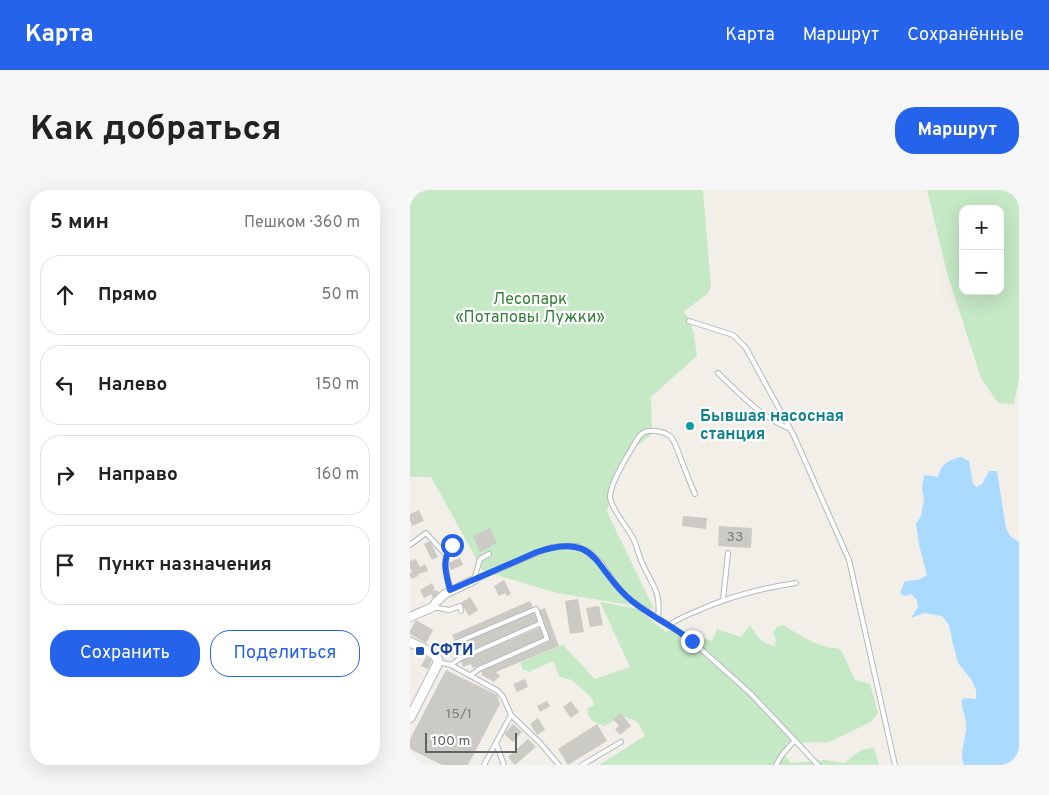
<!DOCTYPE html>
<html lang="ru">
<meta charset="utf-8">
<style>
body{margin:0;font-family:Overpass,sans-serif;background:#f6f6f6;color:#222}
.controls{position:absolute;right:15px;top:15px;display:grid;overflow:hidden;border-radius:10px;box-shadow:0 5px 20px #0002}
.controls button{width:45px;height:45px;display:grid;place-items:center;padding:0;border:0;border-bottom:1px solid #e0e0e0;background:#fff;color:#222;font:25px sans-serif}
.scale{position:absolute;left:15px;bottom:12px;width:92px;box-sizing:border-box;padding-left:5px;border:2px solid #5f6368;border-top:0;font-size:14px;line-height:18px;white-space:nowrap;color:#5f6368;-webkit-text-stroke:4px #fff;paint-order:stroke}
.stop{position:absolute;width:15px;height:15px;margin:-11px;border:4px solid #2563eb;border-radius:50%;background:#fff}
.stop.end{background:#2563eb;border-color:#fff;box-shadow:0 1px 5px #0008}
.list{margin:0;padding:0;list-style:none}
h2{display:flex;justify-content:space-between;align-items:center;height:65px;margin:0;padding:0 20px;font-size:21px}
h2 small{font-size:16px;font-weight:400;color:#767676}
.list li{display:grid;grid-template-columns:32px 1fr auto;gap:15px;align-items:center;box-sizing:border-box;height:80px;margin:0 10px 10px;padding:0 10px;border:1px solid #e0e0e0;border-radius:20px}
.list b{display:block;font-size:19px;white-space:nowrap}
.list em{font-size:16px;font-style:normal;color:#767676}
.actions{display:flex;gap:10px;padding:15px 20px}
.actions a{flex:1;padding:11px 0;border:1px solid #2563eb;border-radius:20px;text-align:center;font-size:18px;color:#2563eb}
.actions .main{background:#2563eb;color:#fff}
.icon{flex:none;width:28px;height:28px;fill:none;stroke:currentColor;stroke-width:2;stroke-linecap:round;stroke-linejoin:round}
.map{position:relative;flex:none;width:609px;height:575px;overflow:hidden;border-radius:20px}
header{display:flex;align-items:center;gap:30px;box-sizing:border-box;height:70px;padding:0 25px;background:#2563eb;color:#fff}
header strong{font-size:24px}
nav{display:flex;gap:28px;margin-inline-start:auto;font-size:18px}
.intro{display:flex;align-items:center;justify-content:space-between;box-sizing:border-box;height:120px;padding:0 30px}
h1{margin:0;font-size:35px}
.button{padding:12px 22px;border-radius:20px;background:#2563eb;color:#fff;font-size:18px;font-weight:700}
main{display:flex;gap:30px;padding:0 30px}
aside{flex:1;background:#fff;border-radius:20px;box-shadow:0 5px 20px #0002}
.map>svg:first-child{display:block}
.green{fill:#c5e8c5;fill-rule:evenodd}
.water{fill:#aadaff}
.building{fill:#cccac5}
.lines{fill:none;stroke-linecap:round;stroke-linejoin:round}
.service-casing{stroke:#b5b8bc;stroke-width:6}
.minor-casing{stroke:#b5b8bc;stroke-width:10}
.tertiary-casing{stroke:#b5b8bc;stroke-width:11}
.service{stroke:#fff;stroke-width:4}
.minor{stroke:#fff;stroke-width:8}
.tertiary{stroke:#fff;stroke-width:9}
.route{stroke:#2563eb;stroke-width:6}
.culture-dot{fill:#0f9aa8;stroke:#fff;stroke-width:2}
.transit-dot{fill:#1a4fb4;stroke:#fff;stroke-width:2}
.labels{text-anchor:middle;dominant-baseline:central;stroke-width:4.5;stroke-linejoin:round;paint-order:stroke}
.number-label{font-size:14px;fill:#7a7d7f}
.park-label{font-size:16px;fill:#348238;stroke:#fff}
.culture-label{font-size:16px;font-weight:bold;fill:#0d838f;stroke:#fff;text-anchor:start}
.transit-label{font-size:16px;font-weight:bold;fill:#164399;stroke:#fff;text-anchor:start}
</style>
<header>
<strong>Карта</strong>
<nav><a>Карта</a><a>Маршрут</a><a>Сохранённые</a></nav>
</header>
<div class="intro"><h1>Как добраться</h1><a class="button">Маршрут</a></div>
<main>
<aside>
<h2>5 мин<small>Пешком · 360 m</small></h2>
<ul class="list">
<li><svg class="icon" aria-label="ahead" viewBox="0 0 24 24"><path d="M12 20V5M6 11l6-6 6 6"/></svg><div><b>Прямо</b></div><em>50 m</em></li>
<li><svg class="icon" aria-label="left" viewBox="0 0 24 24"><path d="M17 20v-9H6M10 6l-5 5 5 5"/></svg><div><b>Налево</b></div><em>150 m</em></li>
<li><svg class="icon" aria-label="right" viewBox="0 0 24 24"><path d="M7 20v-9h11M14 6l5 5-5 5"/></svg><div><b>Направо</b></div><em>160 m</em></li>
<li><svg class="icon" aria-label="arrive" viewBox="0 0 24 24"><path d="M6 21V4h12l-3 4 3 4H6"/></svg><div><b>Пункт назначения</b></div></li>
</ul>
<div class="actions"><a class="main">Сохранить</a><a>Поделиться</a></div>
</aside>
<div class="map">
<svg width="609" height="575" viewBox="0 0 609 575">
<rect width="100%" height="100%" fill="#f1efe8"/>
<path class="green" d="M 0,0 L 293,0 L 301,97 L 297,104 L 273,122 C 284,129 285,155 287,166 L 241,207 L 242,244 L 214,266 L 203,290 L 197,322 L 244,419 L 147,403 L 73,381 L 21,287 L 0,287 Z
M 517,0 L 609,0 L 609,188 L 604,214 L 588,213 L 571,188 L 537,83 ZM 553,19 L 590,19 L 590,101 L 553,101 Z
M 190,412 L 228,419 L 256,442 L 266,438 L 302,451 L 307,439 L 331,447 L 340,435 C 347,446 352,454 365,456 L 366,450 L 363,443 L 367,437 L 373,435 C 391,446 408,457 430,459 L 435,468 L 445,490 L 460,494 L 468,523 L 461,532 L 419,552 L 376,553 L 376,567 L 381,573 L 415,570 L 434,573 L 451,560 L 464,558 L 469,575 L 189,575 L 235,546 L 228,532 L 213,526 L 194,536 C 183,532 179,531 177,519 L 184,515 L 182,508 L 162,490 L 150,487 L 143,471 L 119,482 L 112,479 L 111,472 L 153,455 L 185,489 L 220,477 Z"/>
<path class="water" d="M 551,267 L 559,271 L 563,294 L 567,297 L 572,294 L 579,281 L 587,281 L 596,338 L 600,346 L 609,352 L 609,575 L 554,575 C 549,564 555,551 556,540 C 556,536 556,532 555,528 C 554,520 551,519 552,509 L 558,508 L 566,509 L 566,500 L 561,489 L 548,473 L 542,450 L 539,435 L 532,426 L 514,423 L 501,428 L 508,417 L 507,410 L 501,404 L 495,406 L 490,403 L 495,391 L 508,390 L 517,385 L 509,355 L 506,334 L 511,326 L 514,309 L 512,299 L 514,285 L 528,287 C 532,273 537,271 551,267 Z"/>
<path class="building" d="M 9,320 L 14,331 L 2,336 L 0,330 L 0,324 Z
M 273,326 L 297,328 L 296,339 L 272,336 Z
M 309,336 L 342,338 L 341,358 L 308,356 Z
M 80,338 L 87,353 L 70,362 L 63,346 Z
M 20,351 L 28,367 L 22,370 L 14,354 Z
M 50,368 L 53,375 L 41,380 L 38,373 Z
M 6,369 L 10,377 L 15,374 L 18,381 L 8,384 L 8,386 L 2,389 L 0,386 L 0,383 L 2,382 L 0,378 L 0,371 Z
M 94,390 L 101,404 L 96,406 L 95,403 L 89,406 L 84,396 Z
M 22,393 L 25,399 L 23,400 L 28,401 L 30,405 L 26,409 L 23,408 L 21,404 L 14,408 L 10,400 Z
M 60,407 L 68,420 L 59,426 L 51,413 Z
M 168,409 L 174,442 L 160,444 L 155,411 Z
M 120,411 L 123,418 L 45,451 L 42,445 Z
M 189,416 L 193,435 L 180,437 L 176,418 Z
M 135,418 L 149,456 L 86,482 L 90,486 L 84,492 L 73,486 L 71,481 L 140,451 L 129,420 Z
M 124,421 L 128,432 L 48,466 L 47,462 L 37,466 L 34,461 L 37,460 L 36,458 Z
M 6,430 L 23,440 L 16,453 L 0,444 L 0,441 Z
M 131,437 L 135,448 L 63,478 L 61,474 L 53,477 L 51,471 Z
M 16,467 L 22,470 L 18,479 L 11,476 Z
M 36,480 L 87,505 L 90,514 L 58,575 L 32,575 L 0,559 L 0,549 Z
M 115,489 L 118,497 L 107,502 L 103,494 Z
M 137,511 L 140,516 L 130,522 L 127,516 Z
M 161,511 L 169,522 L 161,528 L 153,517 Z
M 211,523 L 221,536 L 210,545 L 205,539 L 209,536 L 203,529 Z
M 128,528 L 135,540 L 127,545 L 120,534 Z
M 103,534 L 112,542 L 103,552 L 94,544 Z
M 187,534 L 197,551 L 158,575 L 148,559 Z
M 118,549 L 126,557 L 105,575 L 98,567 Z"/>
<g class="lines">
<g class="service-casing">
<path id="service" d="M 279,131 L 323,145 L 336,158 L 384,246 L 439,370 L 485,575
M 308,183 C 331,205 351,227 380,239
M 0,355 L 16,343 L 36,365
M 64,390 L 141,357 L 155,356 L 167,356 L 179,362 L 191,373 L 210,400 L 222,411 L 282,451 L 341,504 L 408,575
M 64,390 L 70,369 L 79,364
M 41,400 C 36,383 30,366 44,352
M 313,410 L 318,363
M 23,417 L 39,420 L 50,416 L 51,421
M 248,429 C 251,402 244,398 233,375 C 228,365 227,353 220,343 C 215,335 200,316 200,307 C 200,294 215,270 222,258 C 229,246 231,239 247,241 C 252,242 257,243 261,247 C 266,254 269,264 272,272 C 276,282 280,293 285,304
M 259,435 C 268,429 277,425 287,421 C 318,407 352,398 386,393
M 27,466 L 31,459 L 126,419 L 137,449 L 69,479 L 61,485
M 28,472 L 41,475 L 88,501 L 93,507 L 101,525 L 131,554 L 149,575
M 41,475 L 49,469 L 131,433
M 86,553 L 94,575
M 74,575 L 101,525
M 172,575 L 211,552
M 366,575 L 372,565 L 384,551"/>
</g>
<g class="minor-casing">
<path id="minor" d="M 0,427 L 23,417 L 26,412 L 35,404 L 64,390"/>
</g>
<g class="tertiary-casing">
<path id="tertiary" d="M 0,452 L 24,464 L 28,470 L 27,475 L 0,528"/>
</g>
<use href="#service" class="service"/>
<use href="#minor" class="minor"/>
<use href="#tertiary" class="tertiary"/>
</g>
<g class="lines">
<path class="route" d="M 42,355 C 31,371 36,383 40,400 L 127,362 C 190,341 184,381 222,411 C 234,421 247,428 260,436 C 268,441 275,446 282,451"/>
</g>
<circle class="culture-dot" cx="280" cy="236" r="5"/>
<rect class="transit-dot" x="5" y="456" width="10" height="10" rx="2.5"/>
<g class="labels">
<g class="number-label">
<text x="325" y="347">33</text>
<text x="49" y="524">15/1</text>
</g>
<g class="park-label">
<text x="120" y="110">Лесопарк<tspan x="120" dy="18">«Потаповы Лужки»</tspan></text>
</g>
<g class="culture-label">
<text x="290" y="227">Бывшая насосная<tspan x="290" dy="18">станция</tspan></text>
</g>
<g class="transit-label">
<text x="20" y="461">СФТИ</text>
</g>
</g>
</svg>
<div class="controls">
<button>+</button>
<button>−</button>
</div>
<div class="scale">100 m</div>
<div class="stop" style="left:42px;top:355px"></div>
<div class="stop end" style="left:282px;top:451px"></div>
</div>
</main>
